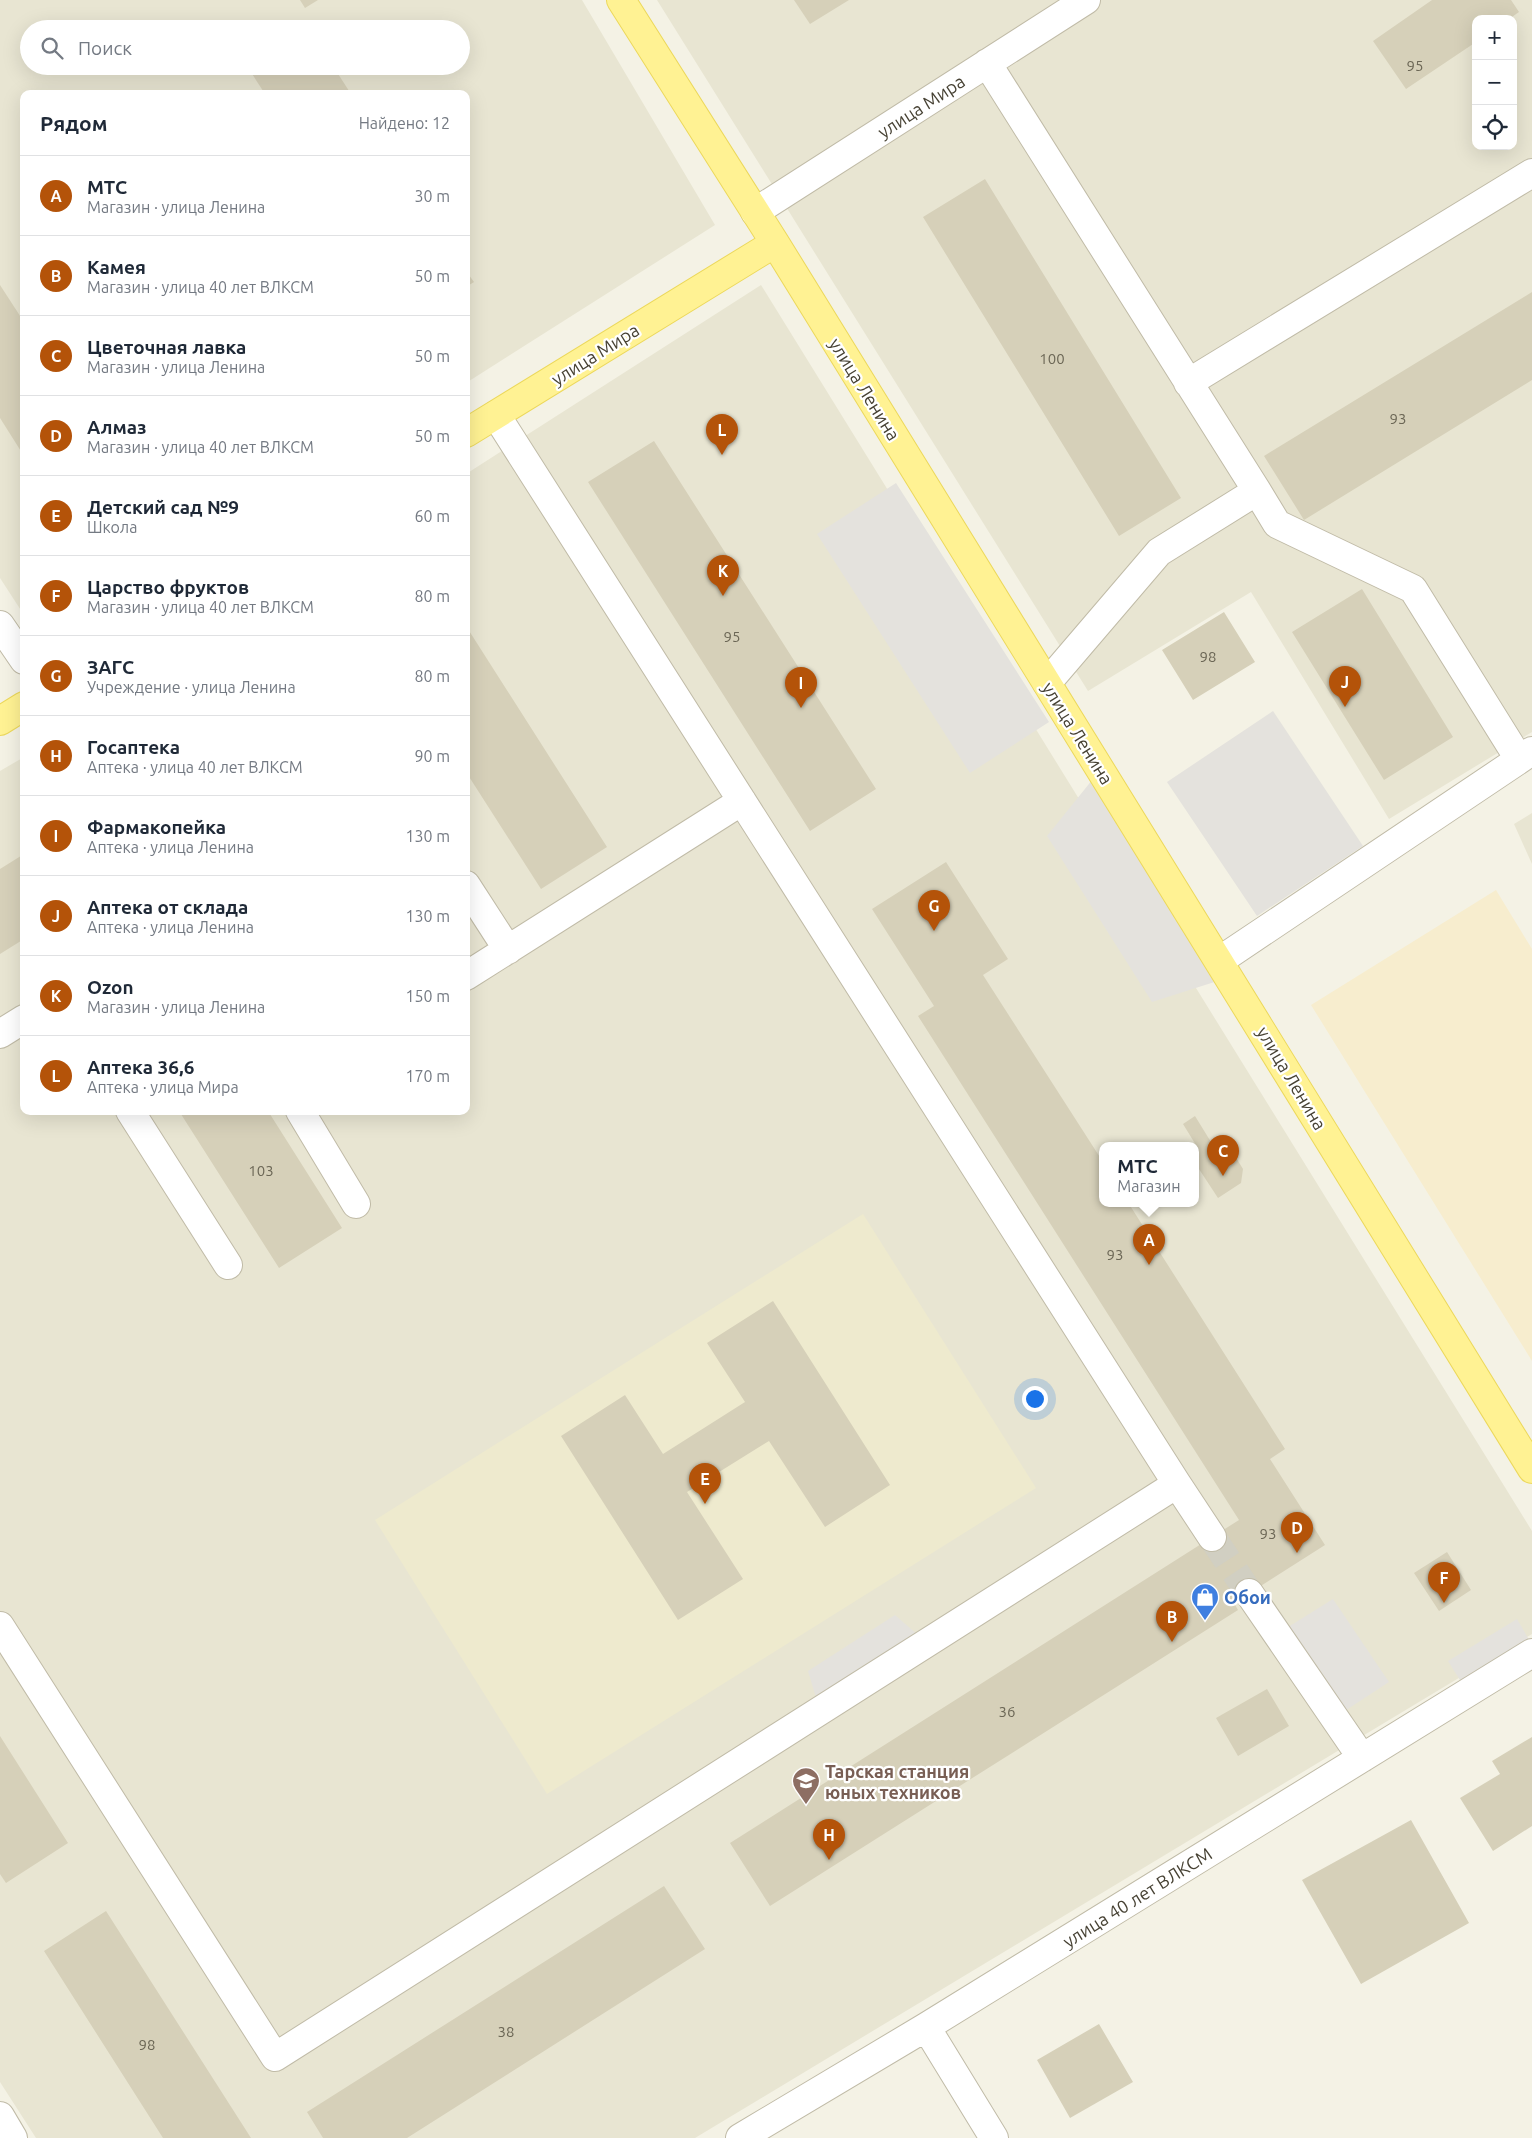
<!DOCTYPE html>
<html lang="ru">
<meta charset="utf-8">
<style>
body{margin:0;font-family:Ubuntu,sans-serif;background:#f2f2f3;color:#1f2937}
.controls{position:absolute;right:15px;top:15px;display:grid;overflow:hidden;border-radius:10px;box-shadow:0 5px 20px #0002}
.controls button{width:45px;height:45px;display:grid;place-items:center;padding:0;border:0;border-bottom:1px solid #e0e1e3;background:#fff;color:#1f2937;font:25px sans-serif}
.you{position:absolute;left:1034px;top:1398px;width:18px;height:18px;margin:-12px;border:4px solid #fff;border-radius:50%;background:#1a73e8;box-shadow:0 0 0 8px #1a73e833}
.badge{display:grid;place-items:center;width:32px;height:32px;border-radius:50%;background:#b45309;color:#fff;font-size:16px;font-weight:700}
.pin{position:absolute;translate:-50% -41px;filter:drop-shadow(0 1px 2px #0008)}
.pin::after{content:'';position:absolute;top:26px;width:18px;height:15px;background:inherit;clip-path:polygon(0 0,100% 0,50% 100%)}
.popup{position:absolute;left:1099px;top:1142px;width:100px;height:65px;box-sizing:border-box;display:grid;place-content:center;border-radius:10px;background:#fff;filter:drop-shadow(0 1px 4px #0005);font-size:16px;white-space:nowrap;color:#747a83}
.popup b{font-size:19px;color:#1f2937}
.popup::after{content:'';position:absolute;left:50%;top:100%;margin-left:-10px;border:10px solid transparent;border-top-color:#fff}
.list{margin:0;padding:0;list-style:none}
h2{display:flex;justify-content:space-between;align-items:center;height:65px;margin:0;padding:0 20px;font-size:21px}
h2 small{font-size:16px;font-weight:400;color:#747a83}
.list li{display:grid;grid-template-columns:32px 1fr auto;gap:15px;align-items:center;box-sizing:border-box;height:80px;padding:0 20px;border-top:1px solid #e0e1e3}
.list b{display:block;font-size:19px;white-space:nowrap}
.list p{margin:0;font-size:16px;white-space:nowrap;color:#747a83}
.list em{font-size:16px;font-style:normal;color:#747a83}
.icon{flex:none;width:28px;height:28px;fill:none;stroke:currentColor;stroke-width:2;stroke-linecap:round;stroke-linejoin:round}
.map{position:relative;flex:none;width:1532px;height:2138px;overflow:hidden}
.search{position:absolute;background:#fff;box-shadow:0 5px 20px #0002;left:20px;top:20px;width:450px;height:55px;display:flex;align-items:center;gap:12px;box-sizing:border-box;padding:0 18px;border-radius:28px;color:#747a83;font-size:19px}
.panel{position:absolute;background:#fff;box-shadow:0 5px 20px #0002;left:20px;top:90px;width:450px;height:1025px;border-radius:10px}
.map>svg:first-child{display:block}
.residential{fill:#e8e5d2;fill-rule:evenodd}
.commercial{fill:#f7edce}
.education{fill:#eeeace}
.parking{fill:#e4e2dd}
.building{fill:#d6d0b9}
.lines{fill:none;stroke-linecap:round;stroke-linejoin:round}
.minor-tunnel{stroke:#d1cfc2;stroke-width:28;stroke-dasharray:28 14;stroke-linecap:butt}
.minor-casing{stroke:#c0bba7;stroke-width:30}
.major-casing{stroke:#ecd85b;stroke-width:30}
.minor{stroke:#fff;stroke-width:28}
.major{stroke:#fff293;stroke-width:28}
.labels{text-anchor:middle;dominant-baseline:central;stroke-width:4.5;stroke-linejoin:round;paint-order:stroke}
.number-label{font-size:15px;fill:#6b6655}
.street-label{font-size:18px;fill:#474234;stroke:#fff}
.shop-label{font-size:18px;font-weight:bold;fill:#366cbe;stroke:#fff;text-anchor:start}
.education-label{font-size:18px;font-weight:bold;fill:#785e54;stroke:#fff;text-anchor:start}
</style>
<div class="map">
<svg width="1532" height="2138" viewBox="0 0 1532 2138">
<rect width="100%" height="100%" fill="#f4f2e5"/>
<path class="residential" d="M 0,0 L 582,0 L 715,225 L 466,383 L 466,94 L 24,94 L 24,615 L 0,578 ZM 29,29 L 461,29 L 461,66 L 29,66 Z
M 657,0 L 1532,0 L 1532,732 L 1389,819 L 1251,592 L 1088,691 ZM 1476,19 L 1513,19 L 1513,146 L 1476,146 Z
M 761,285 L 1532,1531 L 1532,1634 L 695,2138 L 36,2138 L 0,2082 L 0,771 L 24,757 L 24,1111 L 466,1111 L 466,474 ZM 1103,1146 L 1195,1146 L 1195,1204 L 1103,1204 Z
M 1532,813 L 1532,864 L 1514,824 Z"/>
<path class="commercial" d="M 1496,890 L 1532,949 L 1532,1361 L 1311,1005 Z"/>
<path class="education" d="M 863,1214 L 1036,1488 L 547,1794 L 375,1520 Z"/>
<path class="parking" d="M 896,483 L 1049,722 L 970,773 L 817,534 Z
M 1273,711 L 1363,846 L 1257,916 L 1167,782 Z
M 1101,769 L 1230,977 L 1152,1002 L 1047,836 Z
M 1333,1599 L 1389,1682 L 1334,1718 L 1277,1634 Z
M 895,1615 L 927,1643 L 820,1711 L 808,1671 Z
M 1517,1619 L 1532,1645 L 1468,1693 L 1448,1661 Z"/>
<path class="building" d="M 300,0 L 318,0 L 305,8 Z
M 794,0 L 849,0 L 810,24 Z
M 1432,0 L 1511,0 L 1519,12 L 1509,19 L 1476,19 L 1476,42 L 1406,89 L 1373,41 Z
M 247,66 L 333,66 L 351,94 L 265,94 Z
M 985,179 L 1181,498 L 1119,536 L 923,217 Z
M 466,271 L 474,282 L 466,287 Z
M 0,285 L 24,322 L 24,456 L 0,418 Z
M 1532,292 L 1532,380 L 1304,520 L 1264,456 Z
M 654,441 L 876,789 L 810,831 L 588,482 Z
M 1362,589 L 1453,737 L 1384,780 L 1292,632 Z
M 1224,612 L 1255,662 L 1193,700 L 1162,650 Z
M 466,626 L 607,847 L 541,889 L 466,772 Z
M 24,854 L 24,939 L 0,954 L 0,869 Z
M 946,862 L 1008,959 L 983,975 L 1103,1162 L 1103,1204 L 1129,1204 L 1285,1449 L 1270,1459 L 1325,1545 L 1234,1603 L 1238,1610 L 770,1906 L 730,1843 L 1239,1520 L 918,1016 L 934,1006 L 872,909 Z
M 179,1111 L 268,1111 L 342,1228 L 279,1268 Z
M 1195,1116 L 1211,1142 L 1227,1143 L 1243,1169 L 1241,1183 L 1218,1198 L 1195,1163 L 1195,1152 L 1199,1150 L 1183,1124 Z
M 773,1301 L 890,1485 L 825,1527 L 769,1441 L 687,1492 L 743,1579 L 678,1620 L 561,1436 L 625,1395 L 663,1454 L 745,1402 L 707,1343 Z
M 1447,1552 L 1471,1590 L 1439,1611 L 1414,1573 Z
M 1267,1689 L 1289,1726 L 1238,1756 L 1216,1718 Z
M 0,1736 L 68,1843 L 6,1883 L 0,1874 Z
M 1532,1737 L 1532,1826 L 1493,1851 L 1460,1798 L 1500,1774 L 1492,1761 Z
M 1411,1820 L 1469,1923 L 1361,1984 L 1302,1880 Z
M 664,1886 L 705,1949 L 407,2138 L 323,2138 L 307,2112 Z
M 106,1911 L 251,2138 L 163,2138 L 44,1951 Z
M 1099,2024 L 1133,2082 L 1070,2118 L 1037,2060 Z"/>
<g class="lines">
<path class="minor-tunnel" d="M 1212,1537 L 1249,1593"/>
<g class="minor-casing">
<path id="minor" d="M 987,63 L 1257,491 L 1159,552 L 1047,683
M 755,212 L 1086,0
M 1188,383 L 1532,173
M 1257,491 L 1277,524 L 1413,589 L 1519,759
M 0,625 L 24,660
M 466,885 L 508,950
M 1219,961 L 1532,751
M 466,976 L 742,801
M 0,1034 L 24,1019
M 130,1111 L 228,1265
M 300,1111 L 356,1204
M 1177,1484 L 1212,1537
M 1249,1593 L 1362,1758
M 0,1626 L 275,2057 L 1177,1484 L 496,415
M 926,2027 L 994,2138
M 0,2116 L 13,2138
M 740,2138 L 926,2027 L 1532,1653"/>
</g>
<g class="major-casing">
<path id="major" d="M 621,0 L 775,243 L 1532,1469
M 466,433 L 775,243
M 0,721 L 24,706"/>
</g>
<use href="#minor" class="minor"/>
<use href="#major" class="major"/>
</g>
<defs>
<g id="shop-pin" transform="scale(1.4375)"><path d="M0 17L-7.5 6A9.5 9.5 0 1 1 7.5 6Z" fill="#3f7fe0" stroke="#fff"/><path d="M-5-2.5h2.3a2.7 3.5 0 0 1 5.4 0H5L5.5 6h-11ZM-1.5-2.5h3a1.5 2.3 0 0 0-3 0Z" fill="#fff"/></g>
<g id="school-pin" transform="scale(1.4375)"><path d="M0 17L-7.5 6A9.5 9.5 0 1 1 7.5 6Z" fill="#8d6e63" stroke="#fff"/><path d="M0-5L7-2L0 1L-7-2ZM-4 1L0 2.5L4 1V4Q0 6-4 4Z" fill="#fff"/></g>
</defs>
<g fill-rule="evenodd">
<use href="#shop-pin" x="1205" y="1597"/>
<use href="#school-pin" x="806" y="1781"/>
</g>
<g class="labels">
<g class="number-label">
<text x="1415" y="65">95</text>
<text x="1052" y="358">100</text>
<text x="1398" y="418">93</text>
<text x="732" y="636">95</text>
<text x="1208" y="656">98</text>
<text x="261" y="1170">103</text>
<text x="1115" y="1254">93</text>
<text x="1268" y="1533">93</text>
<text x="1007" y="1711">36</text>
<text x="506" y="2031">38</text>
<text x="147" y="2044">98</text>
</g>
<g class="street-label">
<text transform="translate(921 106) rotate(-33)">улица Мира</text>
<text transform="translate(595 354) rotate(-32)">улица Мира</text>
<text transform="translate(865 389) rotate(58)">улица Ленина</text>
<text transform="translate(1078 733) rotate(58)">улица Ленина</text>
<text transform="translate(1292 1078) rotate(59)">улица Ленина</text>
<text transform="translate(1137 1897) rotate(-32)">улица 40 лет ВЛКСМ</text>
</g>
<g class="shop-label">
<text x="1224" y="1597">Обои</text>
</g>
<g class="education-label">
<text x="825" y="1771">Тарская станция<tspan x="825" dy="21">юных техников</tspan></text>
</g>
</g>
</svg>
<div class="controls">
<button>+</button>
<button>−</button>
<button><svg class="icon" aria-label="locate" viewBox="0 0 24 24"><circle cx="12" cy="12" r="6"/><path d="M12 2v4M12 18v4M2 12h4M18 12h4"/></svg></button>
</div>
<div class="you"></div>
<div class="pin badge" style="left:1149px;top:1265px">A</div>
<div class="popup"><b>МТС</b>Магазин</div>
<div class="pin badge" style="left:1172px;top:1642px">B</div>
<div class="pin badge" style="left:1223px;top:1176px">C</div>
<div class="pin badge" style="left:1297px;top:1553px">D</div>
<div class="pin badge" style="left:705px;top:1504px">E</div>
<div class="pin badge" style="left:1444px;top:1603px">F</div>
<div class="pin badge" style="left:934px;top:931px">G</div>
<div class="pin badge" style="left:829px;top:1860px">H</div>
<div class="pin badge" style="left:801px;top:708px">I</div>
<div class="pin badge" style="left:1345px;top:707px">J</div>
<div class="pin badge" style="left:723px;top:596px">K</div>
<div class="pin badge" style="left:722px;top:455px">L</div>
<div class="search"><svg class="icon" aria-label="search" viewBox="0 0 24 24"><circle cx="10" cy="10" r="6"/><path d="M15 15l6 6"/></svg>Поиск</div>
<section class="panel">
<h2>Рядом<small>Найдено: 12</small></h2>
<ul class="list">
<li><span class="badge">A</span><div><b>МТС</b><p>Магазин · улица Ленина</p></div><em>30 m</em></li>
<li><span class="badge">B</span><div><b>Камея</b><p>Магазин · улица 40 лет ВЛКСМ</p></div><em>50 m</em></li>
<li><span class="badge">C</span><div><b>Цветочная лавка</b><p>Магазин · улица Ленина</p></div><em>50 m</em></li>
<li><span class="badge">D</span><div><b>Алмаз</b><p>Магазин · улица 40 лет ВЛКСМ</p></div><em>50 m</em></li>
<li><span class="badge">E</span><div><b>Детский сад №9</b><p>Школа</p></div><em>60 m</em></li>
<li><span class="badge">F</span><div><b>Царство фруктов</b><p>Магазин · улица 40 лет ВЛКСМ</p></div><em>80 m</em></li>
<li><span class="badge">G</span><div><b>ЗАГС</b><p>Учреждение · улица Ленина</p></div><em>80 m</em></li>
<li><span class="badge">H</span><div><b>Госаптека</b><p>Аптека · улица 40 лет ВЛКСМ</p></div><em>90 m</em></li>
<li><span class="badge">I</span><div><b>Фармакопейка</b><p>Аптека · улица Ленина</p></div><em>130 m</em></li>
<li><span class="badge">J</span><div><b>Аптека от склада</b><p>Аптека · улица Ленина</p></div><em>130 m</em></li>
<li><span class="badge">K</span><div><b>Ozon</b><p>Магазин · улица Ленина</p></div><em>150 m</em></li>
<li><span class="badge">L</span><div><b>Аптека 36,6</b><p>Аптека · улица Мира</p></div><em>170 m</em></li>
</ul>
</section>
</div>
